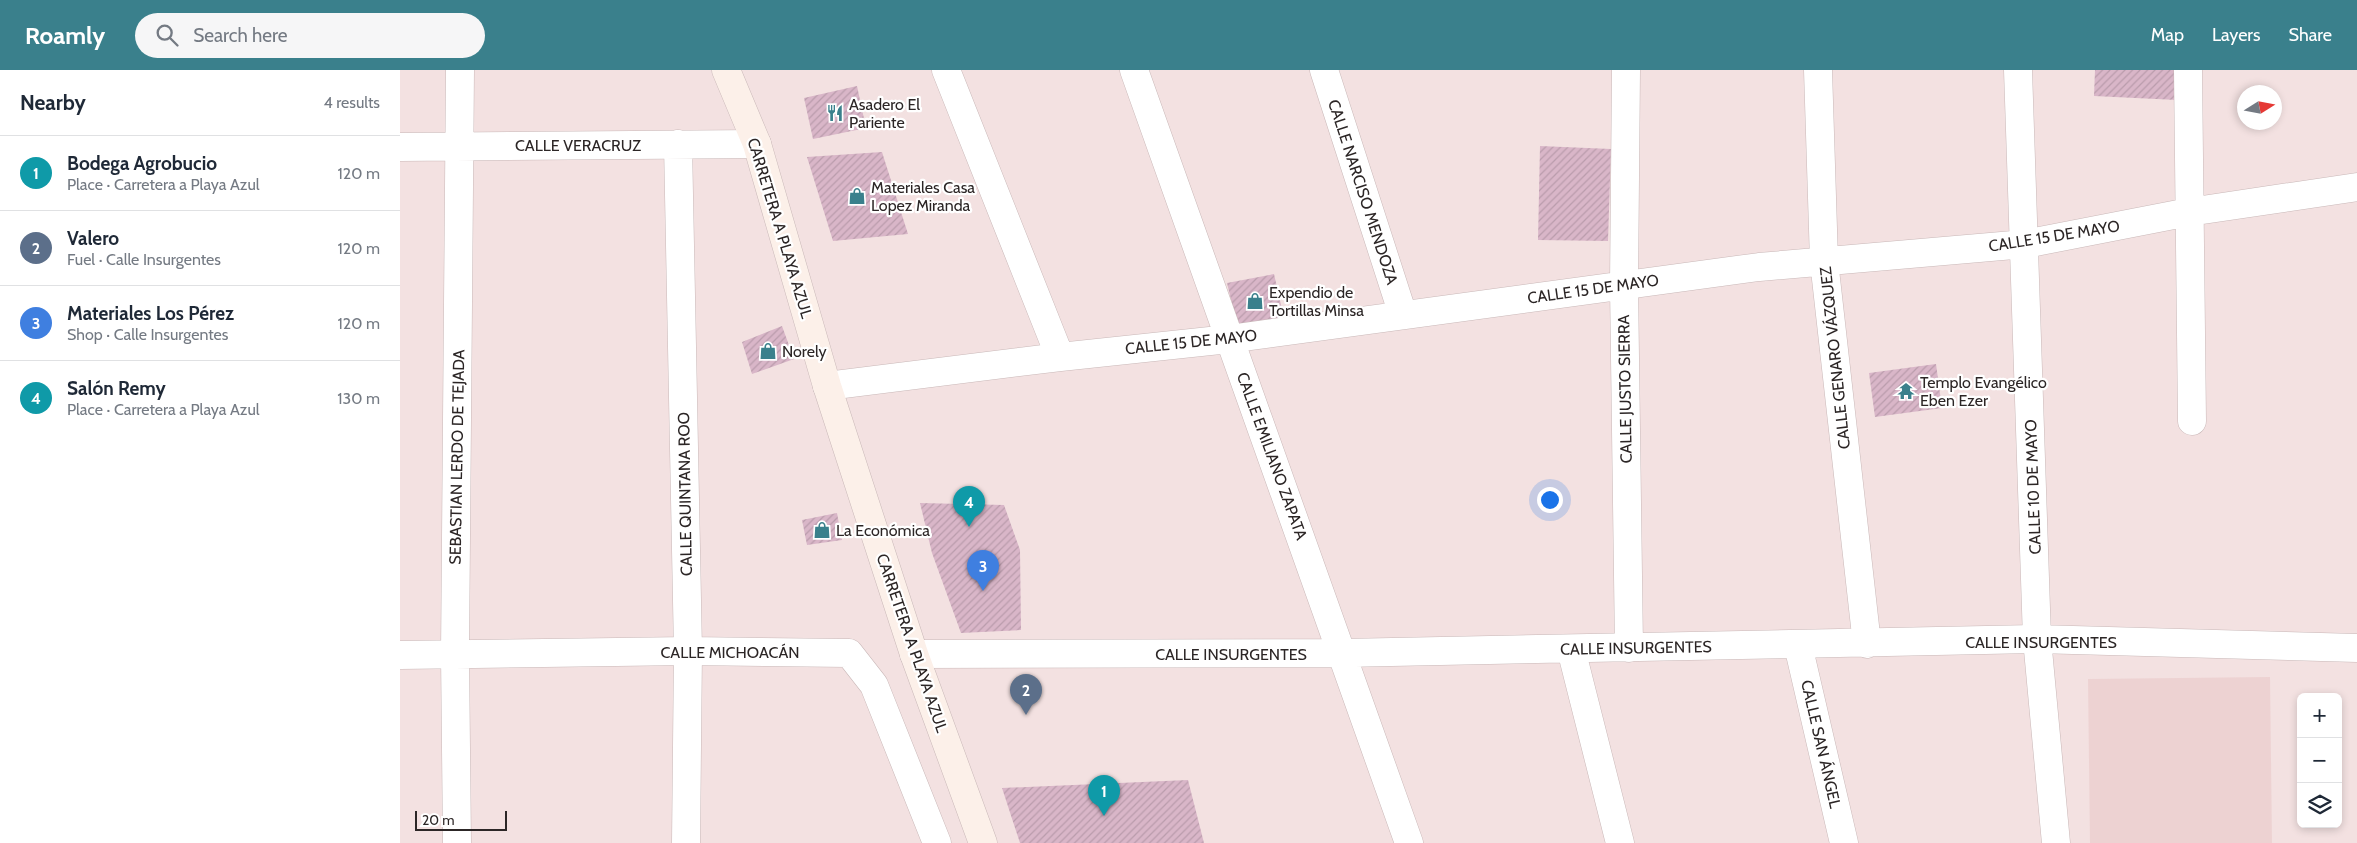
<!DOCTYPE html>
<meta charset="utf-8">
<style>
body{margin:0;font-family:Cabin,sans-serif;background:#f6f6f7;color:#1f2937}
.controls{position:absolute;right:15px;bottom:15px;display:grid;overflow:hidden;border-radius:8px;box-shadow:0 2px 8px #0003}
.controls button{width:45px;height:45px;display:grid;place-items:center;padding:0;border:0;border-bottom:1px solid #e0e1e3;background:#fff;color:#1f2937;font:25px sans-serif}
.compass{position:absolute;left:1837px;top:15px;width:45px;height:45px;border-radius:50%;background:#fff;box-shadow:0 2px 8px #0003;rotate:79deg}
.scale{position:absolute;left:15px;bottom:12px;width:92px;box-sizing:border-box;padding-left:5px;border:2px solid #2c2626;border-top:0;font-size:14px;line-height:18px;white-space:nowrap;color:#2c2626;-webkit-text-stroke:4px #fff;paint-order:stroke}
.you{position:absolute;left:1149px;top:429px;width:18px;height:18px;margin:-12px;border:4px solid #fff;border-radius:50%;background:#1a73e8;box-shadow:0 0 0 8px #1a73e833}
.badge{display:grid;place-items:center;width:32px;height:32px;border-radius:50%;background:#3a808c;color:#fff;font-size:16px;font-weight:700}
.pin{position:absolute;translate:-50% -41px;filter:drop-shadow(0 1px 2px #0008)}
.pin::after{content:'';position:absolute;top:26px;width:18px;height:15px;background:inherit;clip-path:polygon(0 0,100% 0,50% 100%)}
.list{margin:0;padding:0;list-style:none}
h2{display:flex;justify-content:space-between;align-items:center;height:65px;margin:0;padding:0 20px;font-size:21px}
h2 small{font-size:16px;font-weight:400;color:#747a83}
.list li{display:grid;grid-template-columns:32px 1fr auto;gap:15px;align-items:center;box-sizing:border-box;height:75px;padding:0 20px;border-top:1px solid #e0e1e3}
.list b{display:block;font-size:19px;white-space:nowrap}
.list p{margin:0;font-size:16px;white-space:nowrap;color:#747a83}
.list em{font-size:16px;font-style:normal;color:#747a83}
.icon{flex:none;width:28px;height:28px;fill:none;stroke:currentColor;stroke-width:2;stroke-linecap:round;stroke-linejoin:round}
.map{position:relative;flex:none;width:1957px;height:773px;overflow:hidden}
header{display:flex;align-items:center;gap:30px;box-sizing:border-box;height:70px;padding:0 25px;background:#3a808c;color:#fff}
header strong{font-size:24px}
nav{display:flex;gap:28px;margin-inline-start:auto;font-size:18px}
.search{width:350px;height:45px;background:#f6f6f7;display:flex;align-items:center;gap:12px;box-sizing:border-box;padding:0 18px;border-radius:28px;color:#747a83;font-size:19px}
main{display:flex}
aside{flex:1;background:#fff}
.map>svg:first-child{display:block}
.built{fill:#edd2d2}
.building{fill:url(#building-hatch)}
.lines{fill:none;stroke-linecap:round;stroke-linejoin:round}
.minor-casing{stroke:#c9b8b8;stroke-width:29}
.secondary-casing{stroke:#c9b8b8;stroke-width:29}
.minor{stroke:#fff;stroke-width:28}
.secondary{stroke:#fcf0e9;stroke-width:28}
.labels{text-anchor:middle;dominant-baseline:central;stroke-width:4.5;stroke-linejoin:round;paint-order:stroke}
.poi-label{font-size:16px;fill:#2c2626;stroke:#fff;text-anchor:start}
.street-label{font-size:16px;fill:#2c2626;stroke:#fff}
</style>
<header>
<strong>Roamly</strong>
<div class="search"><svg class="icon" aria-label="search" viewBox="0 0 24 24"><circle cx="10" cy="10" r="6"/><path d="M15 15l6 6"/></svg>Search here</div>
<nav><a>Map</a><a>Layers</a><a>Share</a></nav>
</header>
<main>
<aside>
<h2>Nearby<small>4 results</small></h2>
<ul class="list">
<li><span class="badge" style="background:#0f9aa8">1</span><div><b>Bodega Agrobucio</b><p>Place · Carretera a Playa Azul</p></div><em>120 m</em></li>
<li><span class="badge" style="background:#5c6f8a">2</span><div><b>Valero</b><p>Fuel · Calle Insurgentes</p></div><em>120 m</em></li>
<li><span class="badge" style="background:#3f7fe0">3</span><div><b>Materiales Los Pérez</b><p>Shop · Calle Insurgentes</p></div><em>120 m</em></li>
<li><span class="badge" style="background:#0f9aa8">4</span><div><b>Salón Remy</b><p>Place · Carretera a Playa Azul</p></div><em>130 m</em></li>
</ul>
</aside>
<div class="map">
<svg width="1957" height="773" viewBox="0 0 1957 773">
<defs>
<pattern id="building-hatch" width="6" height="6" patternUnits="userSpaceOnUse" patternTransform="scale(1.25)"><rect width="6" height="6" fill="#d9b6c8"/><path d="M-1 1l2-2M0 6l6-6M5 7l2-2" fill="none" stroke="#ba9cac"/></pattern>
</defs>
<rect width="100%" height="100%" fill="#f3e1e1"/>
<path class="built" d="M 1870,607 L 1872,773 L 1690,773 L 1688,609 Z"/>
<path class="building" d="M 1695,0 L 1778,0 L 1777,30 L 1694,26 Z
M 457,16 L 466,58 L 413,69 L 404,28 Z
M 1140,76 L 1211,79 L 1208,171 L 1138,170 Z
M 482,82 L 508,164 L 433,171 L 407,87 Z
M 874,204 L 884,248 L 837,255 L 827,213 Z
M 382,256 L 394,289 L 352,304 L 342,272 Z
M 1536,294 L 1542,338 L 1475,347 L 1469,303 Z
M 520,433 L 604,435 L 620,480 L 621,560 L 561,563 L 532,483 Z
M 437,443 L 442,470 L 407,475 L 402,450 Z
M 788,710 L 804,773 L 620,773 L 602,718 Z"/>
<g class="lines">
<g class="minor-casing">
<path id="minor" d="M 546,0 L 660,287
M 734,0 L 1009,773
M 924,0 L 1003,245
M 1226,0 L 1224,215 L 1229,578
M 1418,0 L 1424,191 L 1467,574
M 1618,0 L 1637,569 L 1656,773
M 1788,0 L 1792,351
M 278,74 L 288,581 L 286,773
M 0,77 L 357,74
M 427,316 L 660,287 L 829,269 L 1359,197 L 1625,174 L 1789,142 L 1957,117
M 1398,575 L 1444,773
M 1171,579 L 1220,773
M 514,584 L 943,583 L 1637,569 L 1957,578
M 0,585 L 288,581 L 449,583 L 474,615 L 537,773
M 57,773 L 55,584 L 60,0"/>
</g>
<g class="secondary-casing">
<path id="secondary" d="M 326,0 L 357,74 L 427,316 L 514,584 L 583,773"/>
</g>
<use href="#minor" class="minor"/>
<use href="#secondary" class="secondary"/>
</g>
<defs>
<g id="restaurant-bare" transform="scale(1.35)"><path d="M-5-6h1v4h1v-4h1v4h1v-4h1v5L-1.5 .5V6h-2V.5L-5-1ZM5-6V6H3V1.5H1.5Q1.5-4 5-6Z" fill="#3a808c" stroke="#fff" stroke-width="2.5" paint-order="stroke"/></g>
<g id="shop-bare" transform="scale(1.35)"><path d="M-5-2.5h2.3a2.7 3.5 0 0 1 5.4 0H5L5.5 6h-11ZM-1.5-2.5h3a1.5 2.3 0 0 0-3 0Z" fill="#3a808c" stroke="#fff" stroke-width="2.5" paint-order="stroke"/></g>
<g id="temple-bare" transform="scale(1.35)"><path d="M0-6L5-2H3V0L6.5 2.5H4V6H1.5V3h-3V6H-4V2.5H-6.5L-3 0V-2H-5Z" fill="#3a808c" stroke="#fff" stroke-width="2.5" paint-order="stroke"/></g>
</defs>
<g fill-rule="evenodd">
<use href="#restaurant-bare" x="435" y="43"/>
<use href="#shop-bare" x="457" y="126"/>
<use href="#shop-bare" x="855" y="231"/>
<use href="#shop-bare" x="368" y="281"/>
<use href="#temple-bare" x="1506" y="321"/>
<use href="#shop-bare" x="422" y="460"/>
</g>
<g class="labels">
<g class="poi-label">
<text x="449" y="34">Asadero El<tspan x="449" dy="18">Pariente</tspan></text>
<text x="471" y="117">Materiales Casa<tspan x="471" dy="18">Lopez Miranda</tspan></text>
<text x="869" y="222">Expendio de<tspan x="869" dy="18">Tortillas Minsa</tspan></text>
<text x="382" y="281">Norely</text>
<text x="1520" y="312">Templo Evangélico<tspan x="1520" dy="18">Eben Ezer</tspan></text>
<text x="436" y="460">La Económica</text>
</g>
<g class="street-label">
<text x="178" y="75">CALLE VERACRUZ</text>
<text transform="translate(963 122) rotate(72)">CALLE NARCISO MENDOZA</text>
<text transform="translate(380 158) rotate(73)">CARRETERA A PLAYA AZUL</text>
<text transform="translate(1654 166) rotate(-9)">CALLE 15 DE MAYO</text>
<text transform="translate(1193 219) rotate(-8)">CALLE 15 DE MAYO</text>
<text transform="translate(791 272) rotate(-6)">CALLE 15 DE MAYO</text>
<text transform="translate(1435 288) rotate(-96)">CALLE GENARO VÁZQUEZ</text>
<text transform="translate(1225 319) rotate(-91)">CALLE JUSTO SIERRA</text>
<text transform="translate(872 386) rotate(70)">CALLE EMILIANO ZAPATA</text>
<text transform="translate(57 387) rotate(-89)">SEBASTIAN LERDO DE TEJADA</text>
<text transform="translate(1633 417) rotate(-92)">CALLE 10 DE MAYO</text>
<text transform="translate(285 424) rotate(-91)">CALLE QUINTANA ROO</text>
<text x="1641" y="572">CALLE INSURGENTES</text>
<text transform="translate(512 573) rotate(71)">CARRETERA A PLAYA AZUL</text>
<text transform="translate(1236 578) rotate(-1)">CALLE INSURGENTES</text>
<text x="330" y="582">CALLE MICHOACÁN</text>
<text x="831" y="584">CALLE INSURGENTES</text>
<text transform="translate(1421 674) rotate(77)">CALLE SAN ÁNGEL</text>
</g>
</g>
</svg>
<div class="controls">
<button>+</button>
<button>−</button>
<button><svg class="icon" aria-label="layers" viewBox="0 0 24 24"><path d="M12 4l9 5-9 5-9-5zM3 14l9 5 9-5"/></svg></button>
</div>
<svg class="compass" viewBox="-18 -18 36 36"><path d="M0-13l5 13h-10z" fill="#e53935"/><path d="M0 13l5-13h-10z" fill="#747a83"/></svg>
<div class="scale">20 m</div>
<div class="you"></div>
<div class="pin badge" style="left:704px;top:746px;background:#0f9aa8">1</div>
<div class="pin badge" style="left:626px;top:645px;background:#5c6f8a">2</div>
<div class="pin badge" style="left:583px;top:521px;background:#3f7fe0">3</div>
<div class="pin badge" style="left:569px;top:457px;background:#0f9aa8">4</div>
</div>
</main>
